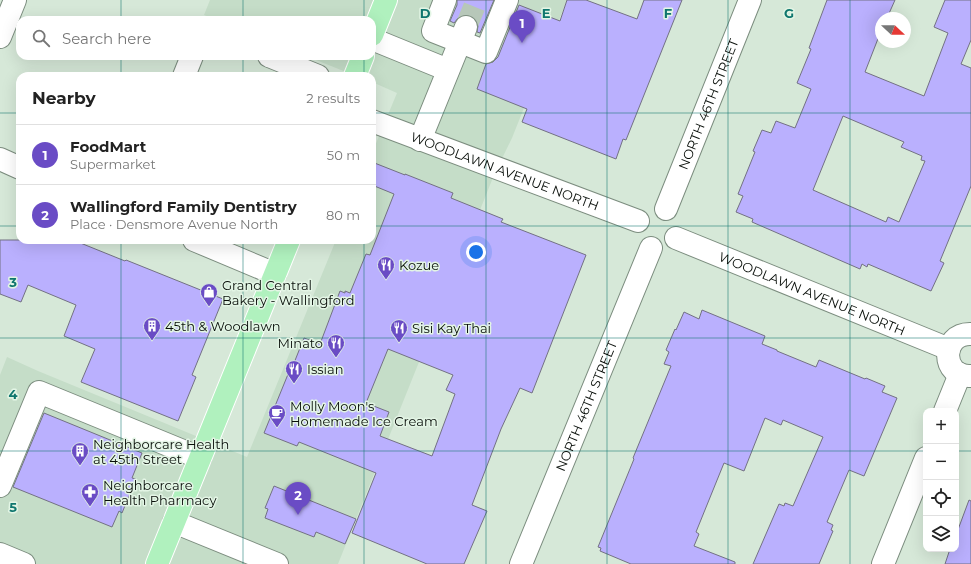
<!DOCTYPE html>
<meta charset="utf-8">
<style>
body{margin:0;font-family:Montserrat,sans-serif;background:#f2f2f2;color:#222}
.controls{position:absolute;right:12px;bottom:12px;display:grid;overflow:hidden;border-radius:8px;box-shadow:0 4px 16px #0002}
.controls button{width:36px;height:36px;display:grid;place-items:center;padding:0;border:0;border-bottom:1px solid #e0e0e0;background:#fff;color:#222;font:20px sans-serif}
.compass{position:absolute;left:875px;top:12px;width:36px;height:36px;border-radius:50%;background:#fff;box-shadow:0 4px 16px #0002;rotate:112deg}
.you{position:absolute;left:476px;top:252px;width:14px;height:14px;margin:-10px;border:3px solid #fff;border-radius:50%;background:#1a73e8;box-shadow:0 0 0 6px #1a73e833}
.badge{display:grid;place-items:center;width:26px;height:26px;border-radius:50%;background:#6a4cc5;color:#fff;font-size:13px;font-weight:700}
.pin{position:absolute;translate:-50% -33px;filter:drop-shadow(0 1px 2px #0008)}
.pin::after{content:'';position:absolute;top:21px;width:14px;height:12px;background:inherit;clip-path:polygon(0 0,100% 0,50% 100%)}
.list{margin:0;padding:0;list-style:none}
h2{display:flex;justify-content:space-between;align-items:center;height:52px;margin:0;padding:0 16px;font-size:17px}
h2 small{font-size:13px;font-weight:400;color:#767676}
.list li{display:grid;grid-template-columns:26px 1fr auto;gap:12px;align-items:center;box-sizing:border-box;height:60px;padding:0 16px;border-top:1px solid #e0e0e0}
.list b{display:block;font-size:15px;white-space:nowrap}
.list p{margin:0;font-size:13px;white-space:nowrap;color:#767676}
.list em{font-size:13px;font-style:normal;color:#767676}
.icon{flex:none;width:22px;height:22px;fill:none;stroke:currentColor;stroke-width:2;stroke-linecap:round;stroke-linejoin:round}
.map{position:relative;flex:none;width:971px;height:564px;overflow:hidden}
.search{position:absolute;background:#fff;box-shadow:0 4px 16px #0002;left:16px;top:16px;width:360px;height:44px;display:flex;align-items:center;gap:10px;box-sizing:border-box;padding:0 14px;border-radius:12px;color:#767676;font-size:15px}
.panel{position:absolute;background:#fff;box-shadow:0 4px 16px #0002;left:16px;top:72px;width:360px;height:172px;border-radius:12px}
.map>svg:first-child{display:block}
.built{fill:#c5ddc8}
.building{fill:#bab0fe;stroke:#737183;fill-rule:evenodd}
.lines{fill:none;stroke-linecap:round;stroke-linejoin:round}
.minor-tunnel{stroke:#b7c7b9;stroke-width:22;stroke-dasharray:22 11;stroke-linecap:butt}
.minor-casing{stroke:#7c8d7f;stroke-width:24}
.major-casing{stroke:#fff;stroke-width:24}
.minor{stroke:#fff;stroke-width:22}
.major{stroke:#b0f1be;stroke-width:22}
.grid{fill:none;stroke:#0f766e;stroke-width:1;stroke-opacity:0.55}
.labels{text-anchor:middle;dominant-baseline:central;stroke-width:3;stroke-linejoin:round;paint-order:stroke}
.street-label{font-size:13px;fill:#080e09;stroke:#e3f5e5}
.poi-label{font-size:13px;fill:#080e09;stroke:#e3f5e5;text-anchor:start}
.grid-label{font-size:13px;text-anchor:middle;font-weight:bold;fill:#0f766e;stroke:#e3f5e5;stroke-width:3;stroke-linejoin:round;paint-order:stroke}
</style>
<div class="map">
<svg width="971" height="564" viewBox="0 0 971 564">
<rect width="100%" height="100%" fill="#d6e8d8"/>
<path class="built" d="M 210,0 L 567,0 L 512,138 L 494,175 L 338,564 L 0,564 L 0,375 L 7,357 L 38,371 L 247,457 L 336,240 L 372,240 L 372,153 L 397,93 L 372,82 L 372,76 L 356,76 L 306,56 L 372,56 L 372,20 L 217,20 L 204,15 Z"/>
<path class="building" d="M 457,0 L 494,0 L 480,33 L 477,32 L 478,26 L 476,20 L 470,15 L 465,15 L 459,17 L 454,23 L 450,21 L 457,5 Z
M 567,0 L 586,0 L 637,19 L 644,0 L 682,0 L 626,140 L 623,139 L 616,159 L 522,122 L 527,109 L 477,89 L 486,64 L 493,62 L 498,57 L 519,5 L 560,21 Z
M 827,0 L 895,0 L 887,18 L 881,18 L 881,31 L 865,72 L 924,96 L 948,33 L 934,27 L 945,0 L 971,0 L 971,40 L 961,64 L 971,68 L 971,186 L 940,261 L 944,263 L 931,291 L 868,264 L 867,267 L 862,264 L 860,269 L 752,222 L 753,219 L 736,212 L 743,196 L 738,194 L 755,152 L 753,151 L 762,130 L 771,133 L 776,121 L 795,128 L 811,89 L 797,83 L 811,49 L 809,48 ZM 843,116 L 904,142 L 901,147 L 922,156 L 921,160 L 925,161 L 899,222 L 888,217 L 886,222 L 813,190 Z
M 372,162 L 405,175 L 405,174 L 453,193 L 451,198 L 503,219 L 501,222 L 586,255 L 532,393 L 520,388 L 501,429 L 472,505 L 487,511 L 464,564 L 427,564 L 352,533 L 376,473 L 299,442 L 297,446 L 264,433 L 293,362 L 294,363 L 304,338 L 320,344 L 340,291 L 345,293 L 345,291 L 350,293 L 366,254 L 370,255 L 394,194 L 372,185 ZM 388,349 L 453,375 L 446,390 L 455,394 L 432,456 L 380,436 L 389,412 L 366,403 Z
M 0,240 L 73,240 L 125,261 L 126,260 L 223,299 L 192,375 L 196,377 L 178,421 L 81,382 L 95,349 L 64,336 L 76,305 L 28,285 L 21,302 L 0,294 Z
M 702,310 L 765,336 L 762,344 L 777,350 L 777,351 L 816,367 L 819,360 L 865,379 L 866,378 L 885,386 L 882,392 L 897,398 L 864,476 L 849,470 L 827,522 L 833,525 L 831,530 L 833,531 L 819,564 L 753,564 L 779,504 L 784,506 L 785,503 L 793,506 L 823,437 L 783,420 L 781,425 L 765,418 L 744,471 L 724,463 L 696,532 L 699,534 L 694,546 L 735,562 L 735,564 L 631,564 L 600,551 L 601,548 L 598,547 L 634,459 L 633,458 L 671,366 L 664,364 L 669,352 L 666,350 L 675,329 L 676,330 L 684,312 L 699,319 Z
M 44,413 L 142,453 L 132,478 L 136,479 L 122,513 L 119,511 L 112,527 L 13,487 Z
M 274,486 L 356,519 L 345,544 L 316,532 L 314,537 L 265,518 L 268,509 L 265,508 Z
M 969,500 L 971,501 L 971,564 L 945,564 L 950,549 L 956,549 L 956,535 Z"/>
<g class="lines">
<path class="minor-tunnel" d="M 466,27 L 477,0"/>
<g class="minor-casing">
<g id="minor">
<path d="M 445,0 L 433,31 L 486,52 L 507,0"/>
<path d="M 0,37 L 15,0"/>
<path d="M 372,39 L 448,70"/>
<path d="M 269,56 L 318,76"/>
<path d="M 184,76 L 192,56"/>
<path id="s1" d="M 372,121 L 638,221"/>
<path d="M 420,140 L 466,27"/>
<path d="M 0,159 L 20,168"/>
<path id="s2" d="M 666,209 L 750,0"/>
<path id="s3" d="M 676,238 L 949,349"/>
<path d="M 194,240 L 275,274"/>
<path d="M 971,334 C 940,333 941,378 971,376"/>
<path d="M 945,411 L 960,374"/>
<path d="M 0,486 L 39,392 L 200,458"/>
<path d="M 174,522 L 277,564"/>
<path d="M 0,554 L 24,564"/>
<path id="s4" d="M 521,564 L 651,248"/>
<path d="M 883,564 L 926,458"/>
</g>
</g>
<g class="major-casing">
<path id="major" d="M 372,35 L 386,0
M 355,76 L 363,56
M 157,564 L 289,240"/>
</g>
<use href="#minor" class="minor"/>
<use href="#major" class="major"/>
</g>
<path class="grid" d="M 121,0 L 121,20M 243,0 L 243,20M 364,0 L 364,20M 486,0 L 486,564M 607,0 L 607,564M 728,0 L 728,564M 850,0 L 850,564M 121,56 L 121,76M 243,56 L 243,76M 364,56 L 364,76M 0,113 L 20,113M 372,113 L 971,113M 0,226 L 20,226M 372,226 L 971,226M 121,240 L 121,564M 243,240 L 243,564M 364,240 L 364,564M 0,338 L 971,338M 0,451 L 926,451M 956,451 L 971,451"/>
<defs>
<g id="restaurant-pin" transform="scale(0.9)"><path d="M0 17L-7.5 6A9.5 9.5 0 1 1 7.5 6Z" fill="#6a4cc5" stroke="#e3f5e5"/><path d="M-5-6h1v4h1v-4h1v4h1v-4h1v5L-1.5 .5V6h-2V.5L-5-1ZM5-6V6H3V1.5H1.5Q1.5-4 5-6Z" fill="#fff"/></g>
<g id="shop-pin" transform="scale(0.9)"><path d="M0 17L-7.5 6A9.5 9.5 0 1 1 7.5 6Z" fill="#6a4cc5" stroke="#e3f5e5"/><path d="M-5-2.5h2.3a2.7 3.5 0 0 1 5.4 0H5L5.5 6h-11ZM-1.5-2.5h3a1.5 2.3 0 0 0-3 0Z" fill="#fff"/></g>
<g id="building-pin" transform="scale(0.9)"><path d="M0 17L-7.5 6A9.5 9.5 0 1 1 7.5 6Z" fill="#6a4cc5" stroke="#e3f5e5"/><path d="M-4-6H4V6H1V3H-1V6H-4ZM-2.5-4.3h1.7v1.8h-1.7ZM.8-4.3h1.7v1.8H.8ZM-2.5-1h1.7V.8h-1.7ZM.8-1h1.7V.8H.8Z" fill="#fff"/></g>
<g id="cafe-pin" transform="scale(0.9)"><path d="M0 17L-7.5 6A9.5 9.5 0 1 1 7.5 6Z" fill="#6a4cc5" stroke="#e3f5e5"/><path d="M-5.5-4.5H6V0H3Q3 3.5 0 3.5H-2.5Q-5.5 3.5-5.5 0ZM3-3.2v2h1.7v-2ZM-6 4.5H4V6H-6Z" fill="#fff"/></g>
<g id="pharmacy-pin" transform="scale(0.9)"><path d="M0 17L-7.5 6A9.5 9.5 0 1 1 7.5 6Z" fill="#6a4cc5" stroke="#e3f5e5"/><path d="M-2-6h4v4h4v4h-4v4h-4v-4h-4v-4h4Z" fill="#fff"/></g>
</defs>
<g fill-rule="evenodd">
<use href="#restaurant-pin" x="386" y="265"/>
<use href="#shop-pin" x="209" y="292"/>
<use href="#building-pin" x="152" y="326"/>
<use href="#restaurant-pin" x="399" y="328"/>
<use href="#restaurant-pin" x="336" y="343"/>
<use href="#restaurant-pin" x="294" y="369"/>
<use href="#cafe-pin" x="277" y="413"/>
<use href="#building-pin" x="80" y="451"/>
<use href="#pharmacy-pin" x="90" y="492"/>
</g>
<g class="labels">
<g class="street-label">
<text stroke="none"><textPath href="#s2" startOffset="113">NORTH 46TH STREET</textPath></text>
<text stroke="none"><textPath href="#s1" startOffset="142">WOODLAWN AVENUE NORTH</textPath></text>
<text stroke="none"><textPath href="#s3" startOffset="147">WOODLAWN AVENUE NORTH</textPath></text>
<text stroke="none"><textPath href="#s4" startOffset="171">NORTH 46TH STREET</textPath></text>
</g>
<g class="poi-label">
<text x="399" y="265">Kozue</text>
<text x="222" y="285">Grand Central<tspan x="222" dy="15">Bakery - Wallingford</tspan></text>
<text x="165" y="326">45th &amp; Woodlawn</text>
<text x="412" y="328">Sisi Kay Thai</text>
<text x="323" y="343" text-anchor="end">Minato</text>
<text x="307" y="369">Issian</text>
<text x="290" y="406">Molly Moon's<tspan x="290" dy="15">Homemade Ice Cream</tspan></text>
<text x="93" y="444">Neighborcare Health<tspan x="93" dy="15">at 45th Street</tspan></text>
<text x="103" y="485">Neighborcare<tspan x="103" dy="15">Health Pharmacy</tspan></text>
</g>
</g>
<g class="grid-label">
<text x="425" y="18">D</text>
<text x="546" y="18">E</text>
<text x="668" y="18">F</text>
<text x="789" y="18">G</text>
<text x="13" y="287">3</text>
<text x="13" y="399">4</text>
<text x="13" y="512">5</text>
</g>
</svg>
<div class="controls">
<button>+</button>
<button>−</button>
<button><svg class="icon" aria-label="locate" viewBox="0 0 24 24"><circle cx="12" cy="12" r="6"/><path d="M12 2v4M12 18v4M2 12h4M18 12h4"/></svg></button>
<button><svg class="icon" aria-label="layers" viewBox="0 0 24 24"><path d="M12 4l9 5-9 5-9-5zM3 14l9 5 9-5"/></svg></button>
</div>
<svg class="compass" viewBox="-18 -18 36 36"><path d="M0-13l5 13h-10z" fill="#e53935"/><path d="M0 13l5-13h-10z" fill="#767676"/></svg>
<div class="you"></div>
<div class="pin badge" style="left:522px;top:43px">1</div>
<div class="pin badge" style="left:298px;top:515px">2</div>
<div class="search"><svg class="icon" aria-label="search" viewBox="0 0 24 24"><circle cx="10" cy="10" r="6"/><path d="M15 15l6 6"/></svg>Search here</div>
<section class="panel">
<h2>Nearby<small>2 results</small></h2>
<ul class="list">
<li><span class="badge">1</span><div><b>FoodMart</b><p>Supermarket</p></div><em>50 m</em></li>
<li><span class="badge">2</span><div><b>Wallingford Family Dentistry</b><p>Place · Densmore Avenue North</p></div><em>80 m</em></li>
</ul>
</section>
</div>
